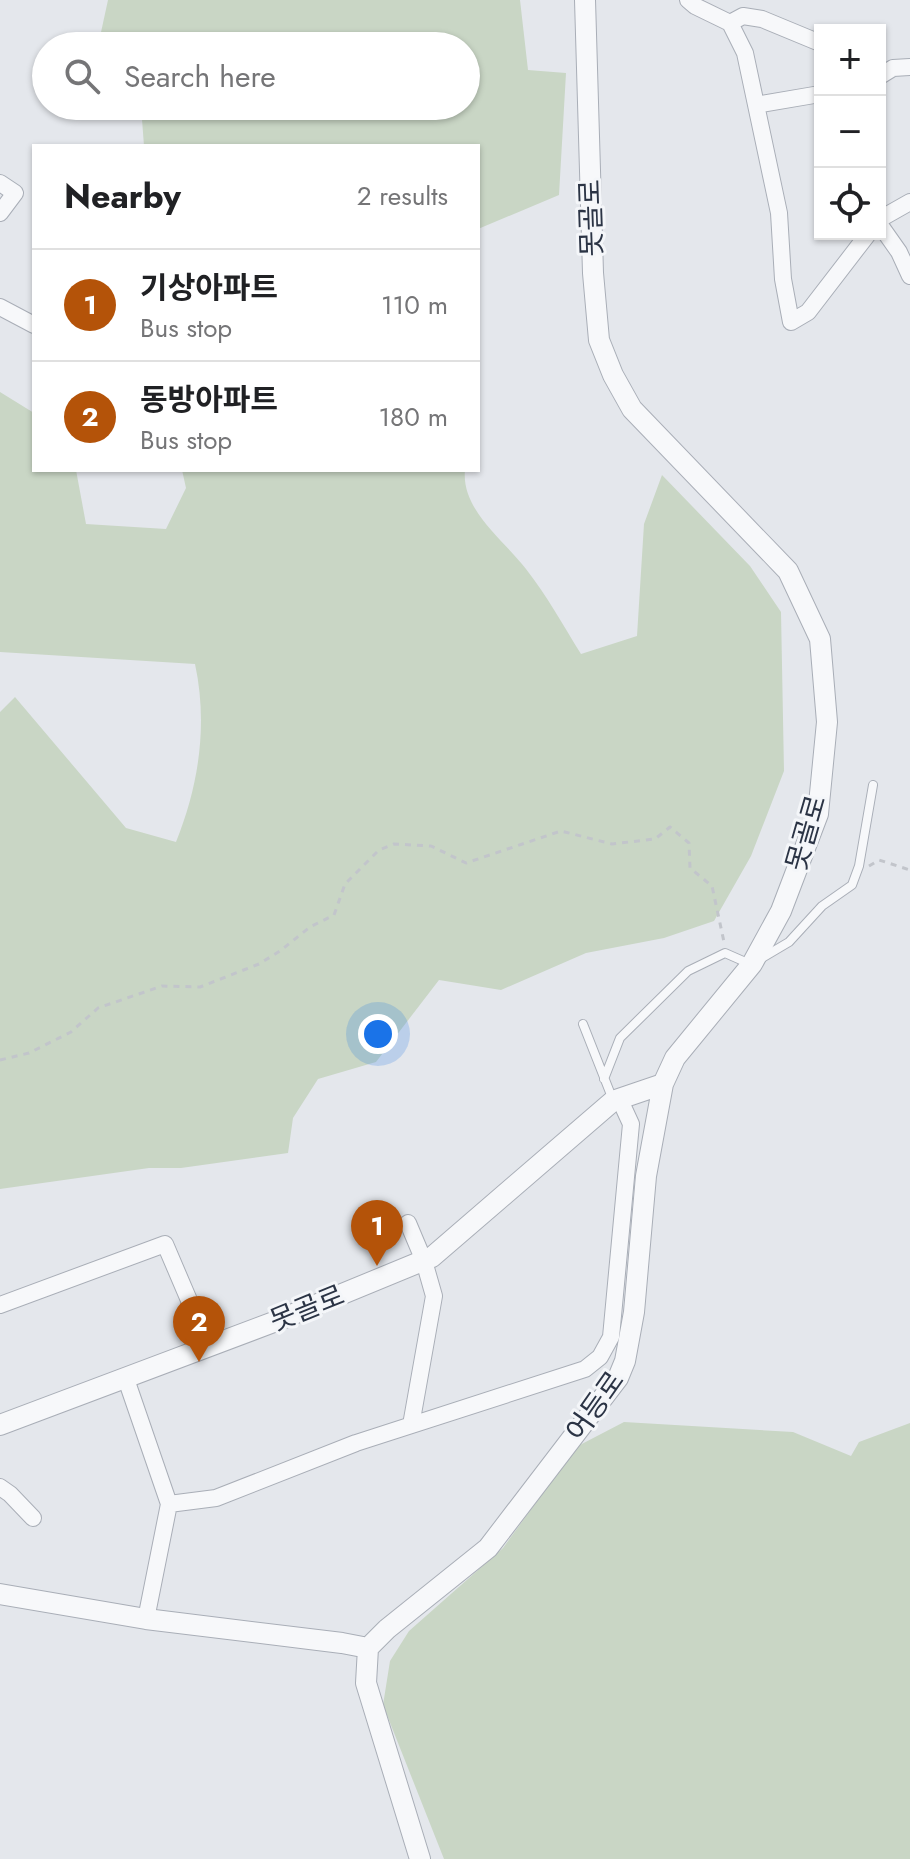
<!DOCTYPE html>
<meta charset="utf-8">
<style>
body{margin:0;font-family:Jost,"Noto Sans KR",sans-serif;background:#f2f2f2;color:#202124}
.controls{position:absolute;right:24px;top:24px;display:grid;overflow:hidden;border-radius:0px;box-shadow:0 2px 6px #0004}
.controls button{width:72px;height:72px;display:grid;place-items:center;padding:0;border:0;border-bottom:2px solid #e0e0e0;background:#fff;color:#202124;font:40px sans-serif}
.you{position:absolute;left:378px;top:1034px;width:28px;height:28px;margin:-20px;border:6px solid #fff;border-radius:50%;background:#1a73e8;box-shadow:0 0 0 12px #1a73e833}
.badge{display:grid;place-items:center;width:52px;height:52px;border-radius:50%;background:#b45309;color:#fff;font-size:26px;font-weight:700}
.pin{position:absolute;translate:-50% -66px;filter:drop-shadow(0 2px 4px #0008)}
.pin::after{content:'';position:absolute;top:42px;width:28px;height:24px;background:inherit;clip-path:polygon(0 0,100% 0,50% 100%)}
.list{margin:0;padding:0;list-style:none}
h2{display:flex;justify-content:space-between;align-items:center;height:104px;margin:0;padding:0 32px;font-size:34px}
h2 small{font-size:26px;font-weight:400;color:#757577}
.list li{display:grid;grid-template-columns:52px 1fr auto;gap:24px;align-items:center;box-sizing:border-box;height:112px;padding:0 32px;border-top:2px solid #e0e0e0}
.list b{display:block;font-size:30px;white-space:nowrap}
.list p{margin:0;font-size:26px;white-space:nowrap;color:#757577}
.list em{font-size:26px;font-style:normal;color:#757577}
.icon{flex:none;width:44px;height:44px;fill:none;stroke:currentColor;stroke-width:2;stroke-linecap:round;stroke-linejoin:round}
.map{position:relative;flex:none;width:910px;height:1859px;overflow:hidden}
.search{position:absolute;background:#fff;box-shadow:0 2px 6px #0004;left:32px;top:32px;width:448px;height:88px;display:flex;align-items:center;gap:20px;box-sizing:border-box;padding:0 28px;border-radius:44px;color:#757577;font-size:30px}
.panel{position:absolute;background:#fff;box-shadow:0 2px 6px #0004;left:32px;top:144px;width:448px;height:328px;border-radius:0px}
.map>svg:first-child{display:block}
.green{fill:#c9d6c5}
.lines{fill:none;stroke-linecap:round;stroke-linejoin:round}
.service-casing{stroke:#a9aeb7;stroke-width:10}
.minor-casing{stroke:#a9aeb7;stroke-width:18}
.tertiary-casing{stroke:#a9aeb7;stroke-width:22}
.path{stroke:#c2c5cb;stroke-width:3;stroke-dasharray:6 6;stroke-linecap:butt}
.service{stroke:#f7f8fa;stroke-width:8}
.minor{stroke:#f7f8fa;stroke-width:16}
.tertiary{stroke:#f7f8fa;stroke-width:20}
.labels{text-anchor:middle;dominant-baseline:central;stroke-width:6;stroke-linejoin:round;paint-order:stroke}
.street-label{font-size:28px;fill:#2b3445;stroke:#f4f6f9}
</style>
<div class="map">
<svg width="910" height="1859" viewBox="0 0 910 1859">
<rect width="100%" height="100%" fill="#e4e7ec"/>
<path class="green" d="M 108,0 L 520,0 L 528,70 L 566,73 L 559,195 L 478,229 L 478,146 L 144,146 L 141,106 L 466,106 L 466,46 L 98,46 Z
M 0,392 L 34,413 L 34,470 L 76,470 L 86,524 L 166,529 L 186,488 L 182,470 L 465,470 C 461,510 504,540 526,569 C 547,596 563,625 581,654 L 637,636 L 644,524 L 662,475 L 750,566 L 781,612 L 784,771 L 751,856 L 714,921 L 664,938 L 586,953 L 501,990 L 439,980 L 376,1062 L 318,1079 L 293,1118 L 288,1153 L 181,1168 L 149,1168 L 0,1189 L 0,712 L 15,697 L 126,828 L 176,842 C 199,785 208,724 195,664 L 0,652 Z
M 624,1422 L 793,1432 L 851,1456 L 859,1442 L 910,1423 L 910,1859 L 444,1859 L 383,1705 L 390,1661 L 409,1631 L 503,1548 L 576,1447 Z"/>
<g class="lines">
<g class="service-casing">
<path id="service" d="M 762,958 L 789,942 L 822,906 L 852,885 L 859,866 L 873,785
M 583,1024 L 613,1100
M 604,1079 L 620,1038 L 688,971 L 725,953 L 750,964"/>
</g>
<g class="minor-casing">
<path id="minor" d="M 688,0 L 695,6 L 730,23 L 745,53 L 779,213 L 783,279 L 791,322 L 808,312 L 868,234
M 730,23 L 743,16 L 762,19 L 820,43
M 880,76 L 893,68 L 910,67
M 756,105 L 820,94
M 0,183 L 15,193 L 0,213
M 880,219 L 910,202
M 880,225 L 899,252 L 910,276
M 0,307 L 34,325
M 408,1223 L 424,1261 L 434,1296 L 411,1425
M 0,1305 L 165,1244 L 209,1347
M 126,1379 L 169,1504
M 0,1487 L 10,1494 L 33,1518
M 169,1504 L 216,1498 L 356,1443 L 585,1369 L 600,1357 L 611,1337 L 631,1124 L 620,1100
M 146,1619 L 169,1504"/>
</g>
<g class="tertiary-casing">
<path id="tertiary" d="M 0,1425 L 279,1320 L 432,1257 L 613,1101 L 663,1084
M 0,1594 L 146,1619 L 342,1643 L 368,1648
M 420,1859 L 366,1683 L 368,1648 L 387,1629 L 488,1548 L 618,1378 L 625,1361 L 634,1312 L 646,1176 L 663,1084 L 675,1058 L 752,964 L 781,911 L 818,814 L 827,722 L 820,639 L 788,571 L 632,409 L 613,375 L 599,340 L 593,273 L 585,0"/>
</g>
<path class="path" d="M 869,866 L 879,860 L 910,870
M 0,1060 L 29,1053 L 71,1032 L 98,1008 L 162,986 L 200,987 L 259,964 L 280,951 L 310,927 L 334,915 L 345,884 L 379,850 L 394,844 L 431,846 L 466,863 L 561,831 L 612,844 L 655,839 L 670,827 L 689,843 L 690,868 L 712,886 L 724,942"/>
<use href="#service" class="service"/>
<use href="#minor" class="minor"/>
<use href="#tertiary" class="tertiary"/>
</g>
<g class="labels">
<g class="street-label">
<text transform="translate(591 218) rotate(-92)">못골로</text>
<text transform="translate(806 833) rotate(-74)">못골로</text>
<text transform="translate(307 1308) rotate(-22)">못골로</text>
<text transform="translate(595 1406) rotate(-55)">어등로</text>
</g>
</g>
</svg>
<div class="controls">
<button>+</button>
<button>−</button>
<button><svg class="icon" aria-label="locate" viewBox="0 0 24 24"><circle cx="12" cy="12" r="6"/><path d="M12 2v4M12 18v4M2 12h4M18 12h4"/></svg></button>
</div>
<div class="you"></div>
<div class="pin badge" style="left:377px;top:1266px">1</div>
<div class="pin badge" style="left:199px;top:1362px">2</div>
<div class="search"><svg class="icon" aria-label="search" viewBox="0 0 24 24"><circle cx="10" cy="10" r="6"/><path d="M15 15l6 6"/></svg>Search here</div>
<section class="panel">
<h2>Nearby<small>2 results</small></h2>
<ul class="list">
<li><span class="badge">1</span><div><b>기상아파트</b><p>Bus stop</p></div><em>110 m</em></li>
<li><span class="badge">2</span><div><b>동방아파트</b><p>Bus stop</p></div><em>180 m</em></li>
</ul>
</section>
</div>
